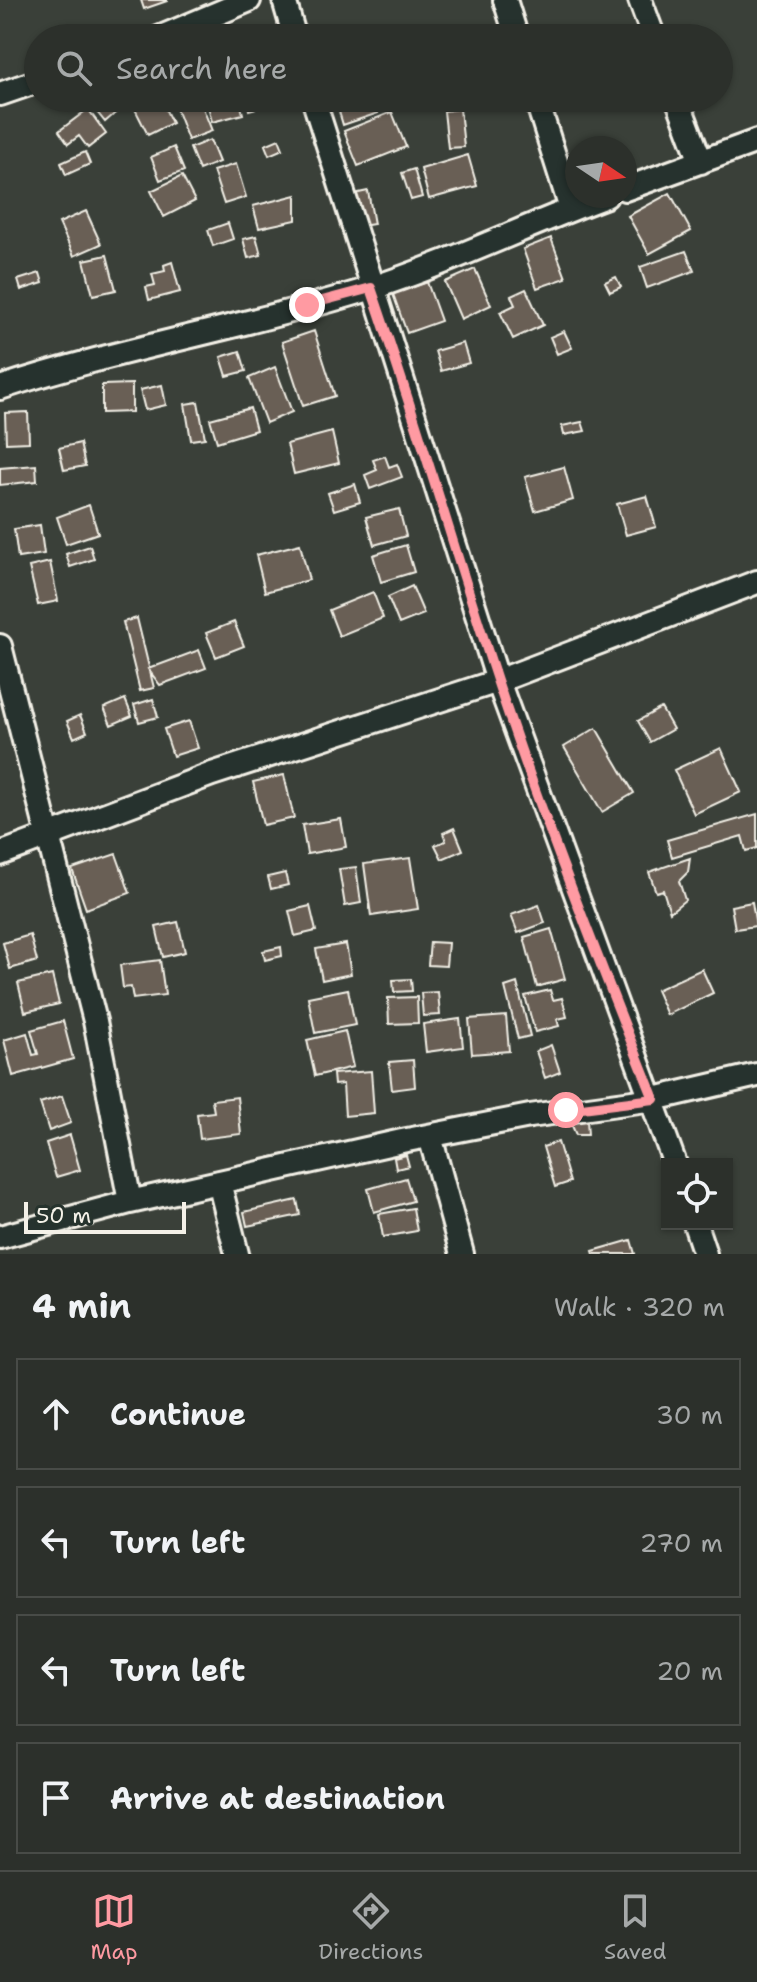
<!DOCTYPE html>
<meta charset="utf-8">
<style>
body{margin:0;font-family:"Shantell Sans",sans-serif;background:#383c37;color:#f1f3f6}
.controls{position:absolute;right:24px;bottom:24px;display:grid;overflow:hidden;border-radius:0px;box-shadow:0 2px 6px #0004}
.controls button{width:72px;height:72px;display:grid;place-items:center;padding:0;border:0;border-bottom:2px solid #484b47;background:#2c302b;color:#f1f3f6;font:40px sans-serif}
.compass{position:absolute;left:565px;top:136px;width:72px;height:72px;border-radius:50%;background:#2c302b;box-shadow:0 2px 6px #0004;rotate:103deg}
.scale{position:absolute;left:24px;bottom:20px;width:162px;box-sizing:border-box;padding-left:8px;border:4px solid #f4f1e8;border-top:0;font-size:22px;line-height:28px;white-space:nowrap;color:#f4f1e8;-webkit-text-stroke:6px #26332d;paint-order:stroke}
.stop{position:absolute;width:24px;height:24px;margin:-18px;border:6px solid #ff9aa2;border-radius:50%;background:#fff}
.stop.end{background:#ff9aa2;border-color:#fff;box-shadow:0 2px 8px #0008}
.list{margin:0;padding:0;list-style:none}
h2{display:flex;justify-content:space-between;align-items:center;height:104px;margin:0;padding:0 32px;font-size:34px}
h2 small{font-size:26px;font-weight:400;color:#a6a9a9}
.list li{display:grid;grid-template-columns:52px 1fr auto;gap:24px;align-items:center;box-sizing:border-box;height:112px;margin:0 16px 16px;padding:0 16px;border:2px solid #484b47;border-radius:0px}
.list b{display:block;font-size:30px;white-space:nowrap}
.list em{font-size:26px;font-style:normal;color:#a6a9a9}
.icon{flex:none;width:44px;height:44px;fill:none;stroke:currentColor;stroke-width:2;stroke-linecap:round;stroke-linejoin:round}
.map{position:relative;flex:none;width:757px;height:1254px;overflow:hidden}
.search{position:absolute;background:#2c302b;box-shadow:0 2px 6px #0004;left:24px;right:24px;top:24px;height:88px;display:flex;align-items:center;gap:20px;box-sizing:border-box;padding:0 28px;border-radius:44px;color:#a6a9a9;font-size:30px}
.sheet{height:616px;background:#2c302b}
nav{display:flex;justify-content:space-around;align-items:center;box-sizing:border-box;height:112px;border-top:2px solid #484b47;background:#2c302b;font-size:22px;color:#a6a9a9}
nav a{display:grid;justify-items:center;gap:4px}
nav .on{color:#ff9aa2}
.map>svg:first-child{display:block}
.building{fill:#695e54;stroke:#f4f1e8;stroke-width:2}
.lines{fill:none;stroke-linecap:round;stroke-linejoin:round}
.street-casing{stroke:#f4f1e8;stroke-width:28}
.street{stroke:#26332d;stroke-width:22}
.route{stroke:#ff9aa2;stroke-width:10}
</style>
<div class="map">
<svg width="757" height="1254" viewBox="0 0 757 1254">
<rect width="100%" height="100%" fill="#3a4039"/>
<filter id="ink" filterUnits="userSpaceOnUse"><feTurbulence type="fractalNoise" baseFrequency=".0125" numOctaves="2"/><feDisplacementMap in="SourceGraphic" scale="16" xChannelSelector="R" yChannelSelector="G"/><feConvolveMatrix kernelMatrix="1 2 1 2 8 2 1 2 1" color-interpolation-filters="sRGB"/></filter>
<g filter="url(#ink)">
<path class="building" d="M 141,0 L 167,0 L 167,1 L 144,9 Z
M 103,98 L 111,98 L 120,109 L 105,122 L 93,107 Z
M 160,98 L 172,123 L 148,135 L 135,109 Z
M 172,98 L 199,98 L 212,131 L 188,140 Z
M 206,98 L 239,98 L 243,114 L 212,122 Z
M 266,98 L 268,105 L 249,110 L 247,99 Z
M 335,98 L 374,98 L 378,113 L 343,125 Z
M 88,109 L 106,134 L 88,148 L 79,136 L 68,144 L 59,131 Z
M 460,109 L 464,147 L 448,148 L 444,111 Z
M 392,112 L 406,147 L 358,166 L 344,131 Z
M 279,139 L 283,149 L 269,155 L 265,145 Z
M 210,140 L 219,162 L 199,170 L 190,148 Z
M 174,147 L 184,171 L 160,180 L 151,157 Z
M 85,152 L 90,164 L 66,175 L 61,163 Z
M 468,155 L 477,186 L 429,199 L 421,169 Z
M 236,164 L 246,197 L 224,204 L 213,171 Z
M 414,169 L 422,197 L 411,200 L 402,173 Z
M 182,176 L 195,201 L 164,217 L 151,191 Z
M 368,191 L 374,224 L 355,227 L 349,195 Z
M 670,193 L 691,231 L 649,254 L 628,216 Z
M 296,195 L 296,220 L 259,228 L 253,206 Z
M 86,211 L 101,244 L 74,256 L 59,223 Z
M 228,223 L 233,239 L 213,246 L 208,230 Z
M 256,236 L 261,255 L 248,258 L 243,239 Z
M 551,238 L 566,278 L 537,288 L 523,249 Z
M 686,251 L 694,271 L 647,288 L 640,267 Z
M 107,255 L 116,290 L 93,295 L 84,260 Z
M 172,262 L 180,292 L 149,300 L 146,287 L 155,285 L 152,274 L 165,271 L 164,265 Z
M 475,269 L 491,305 L 461,319 L 445,282 Z
M 40,273 L 43,283 L 21,290 L 18,280 Z
M 616,277 L 621,287 L 610,292 L 605,282 Z
M 427,282 L 441,321 L 407,333 L 393,294 Z
M 526,289 L 543,325 L 513,339 L 500,312 L 515,305 L 511,296 Z
M 314,331 L 335,396 L 303,406 L 282,342 Z
M 564,331 L 572,348 L 557,354 L 550,337 Z
M 463,343 L 469,363 L 441,371 L 435,351 Z
M 240,351 L 246,371 L 227,376 L 221,357 Z
M 275,367 L 292,412 L 266,423 L 249,378 Z
M 132,384 L 132,412 L 102,413 L 102,385 Z
M 162,385 L 166,405 L 145,410 L 140,390 Z
M 198,402 L 205,438 L 191,440 L 185,404 Z
M 250,408 L 256,430 L 217,442 L 210,419 Z
M 28,412 L 29,442 L 6,443 L 5,413 Z
M 582,422 L 585,431 L 564,435 L 562,426 Z
M 332,432 L 339,463 L 294,474 L 287,444 Z
M 80,443 L 85,466 L 64,470 L 59,448 Z
M 385,456 L 389,467 L 397,464 L 402,477 L 370,489 L 365,475 L 377,470 L 373,460 Z
M 36,465 L 37,481 L 0,485 L 0,468 Z
M 564,467 L 573,500 L 535,511 L 525,477 Z
M 355,484 L 360,502 L 334,510 L 328,493 Z
M 647,496 L 656,527 L 626,535 L 617,504 Z
M 89,505 L 98,533 L 66,544 L 57,517 Z
M 399,509 L 406,536 L 374,545 L 366,517 Z
M 40,525 L 44,554 L 18,558 L 14,529 Z
M 300,544 L 309,580 L 265,592 L 256,555 Z
M 406,545 L 414,572 L 381,582 L 373,555 Z
M 90,546 L 94,559 L 70,567 L 66,554 Z
M 50,562 L 58,601 L 38,605 L 29,567 Z
M 412,586 L 424,614 L 399,624 L 388,597 Z
M 373,592 L 383,618 L 339,636 L 329,610 Z
M 137,618 L 154,688 L 140,691 L 123,622 Z
M 234,622 L 244,646 L 216,657 L 206,633 Z
M 199,650 L 206,668 L 160,685 L 148,669 Z
M 125,699 L 132,716 L 111,725 L 104,708 Z
M 153,699 L 158,717 L 139,722 L 134,705 Z
M 661,708 L 673,729 L 650,742 L 638,721 Z
M 80,715 L 87,732 L 74,738 L 67,721 Z
M 189,721 L 198,748 L 173,756 L 164,729 Z
M 596,728 L 634,793 L 602,812 L 564,747 Z
M 721,748 L 741,792 L 694,814 L 674,770 Z
M 284,775 L 294,818 L 263,825 L 253,782 Z
M 757,814 L 757,848 L 746,851 L 742,836 L 672,857 L 667,840 Z
M 341,819 L 346,847 L 307,854 L 302,825 Z
M 454,828 L 463,850 L 442,859 L 435,845 L 446,841 L 443,833 Z
M 116,854 L 130,893 L 86,909 L 72,869 Z
M 410,858 L 418,909 L 371,916 L 364,864 Z
M 690,858 L 688,872 L 679,881 L 685,900 L 670,912 L 663,890 L 656,892 L 649,872 Z
M 356,867 L 361,903 L 345,906 L 339,869 Z
M 285,873 L 288,885 L 271,889 L 268,877 Z
M 752,902 L 756,926 L 735,929 L 731,906 Z
M 539,905 L 545,923 L 518,933 L 511,915 Z
M 310,906 L 316,931 L 295,936 L 289,911 Z
M 178,922 L 185,952 L 163,957 L 156,927 Z
M 551,929 L 565,979 L 537,987 L 524,937 Z
M 30,935 L 37,961 L 10,969 L 3,943 Z
M 430,942 L 448,943 L 446,966 L 428,965 Z
M 346,944 L 351,974 L 322,980 L 316,949 Z
M 281,947 L 282,956 L 265,960 L 263,951 Z
M 160,960 L 165,995 L 133,999 L 131,987 L 123,988 L 120,965 Z
M 702,969 L 713,993 L 667,1015 L 656,990 Z
M 52,975 L 59,1004 L 25,1012 L 18,983 Z
M 411,979 L 412,991 L 394,992 L 393,980 Z
M 517,983 L 530,1036 L 518,1039 L 505,987 Z
M 348,989 L 355,1025 L 315,1033 L 308,997 Z
M 550,990 L 553,1000 L 562,998 L 567,1017 L 557,1019 L 559,1026 L 535,1032 L 525,996 Z
M 438,992 L 440,1015 L 423,1016 L 421,993 Z
M 417,997 L 418,1023 L 389,1024 L 388,998 Z
M 506,1016 L 509,1051 L 472,1054 L 469,1019 Z
M 460,1019 L 463,1047 L 426,1052 L 423,1024 Z
M 63,1021 L 73,1059 L 13,1076 L 4,1040 L 27,1033 L 33,1055 L 38,1054 L 31,1030 Z
M 345,1031 L 353,1067 L 315,1076 L 307,1040 Z
M 551,1045 L 560,1072 L 545,1078 L 536,1051 Z
M 413,1060 L 415,1087 L 392,1090 L 389,1062 Z
M 371,1071 L 374,1113 L 345,1116 L 343,1084 L 334,1085 L 333,1074 Z
M 62,1096 L 71,1123 L 49,1131 L 40,1103 Z
M 237,1097 L 241,1134 L 200,1139 L 197,1114 L 214,1112 L 212,1100 Z
M 587,1120 L 588,1135 L 576,1135 L 570,1121 Z
M 70,1135 L 80,1170 L 56,1177 L 46,1143 Z
M 558,1142 L 570,1182 L 555,1187 L 543,1147 Z
M 406,1155 L 409,1166 L 396,1169 L 394,1158 Z
M 406,1178 L 413,1201 L 374,1212 L 368,1189 Z
M 297,1200 L 300,1215 L 247,1226 L 244,1212 Z
M 413,1208 L 417,1231 L 383,1237 L 379,1214 Z
M 631,1240 L 635,1254 L 594,1254 L 593,1251 Z"/>
<g class="lines">
<g class="street-casing">
<path id="street" d="M 284,0 L 295,38
M 505,0 L 517,38
M 640,0 L 654,38
M 159,38 L 249,0
M 0,94 L 38,81
M 313,98 L 498,681 L 675,1164
M 536,98 L 571,209
M 677,98 L 701,162
M 625,189 L 757,141
M 0,388 C 121,348 247,327 369,289 C 450,263 527,225 606,196
M 0,646 L 95,1021 L 130,1202
M 0,854 L 212,774 L 498,681 L 757,582
M 430,1136 L 462,1254
M 219,1182 L 237,1254
M 695,1224 L 705,1254
M 0,1237 L 130,1202 L 402,1141 L 530,1116 L 654,1099 L 757,1075"/>
</g>
<use href="#street" class="street"/>
</g>
</g>
<g class="lines" filter="url(#ink)">
<path class="route" d="M 307,305 L 371,288 C 416,418 454,549 497,680 C 544,822 599,961 654,1099 L 566,1110"/>
</g>
</svg>
<div class="controls">
<button><svg class="icon" aria-label="locate" viewBox="0 0 24 24"><circle cx="12" cy="12" r="6"/><path d="M12 2v4M12 18v4M2 12h4M18 12h4"/></svg></button>
</div>
<svg class="compass" viewBox="-18 -18 36 36"><path d="M0-13l5 13h-10z" fill="#e53935"/><path d="M0 13l5-13h-10z" fill="#a6a9a9"/></svg>
<div class="scale">50 m</div>
<div class="stop" style="left:566px;top:1110px"></div>
<div class="stop end" style="left:307px;top:305px"></div>
<div class="search"><svg class="icon" aria-label="search" viewBox="0 0 24 24"><circle cx="10" cy="10" r="6"/><path d="M15 15l6 6"/></svg>Search here</div>
</div>
<section class="sheet">
<h2>4 min<small>Walk · 320 m</small></h2>
<ul class="list">
<li><svg class="icon" aria-label="ahead" viewBox="0 0 24 24"><path d="M12 20V5M6 11l6-6 6 6"/></svg><div><b>Continue</b></div><em>30 m</em></li>
<li><svg class="icon" aria-label="left" viewBox="0 0 24 24"><path d="M17 20v-9H6M10 6l-5 5 5 5"/></svg><div><b>Turn left</b></div><em>270 m</em></li>
<li><svg class="icon" aria-label="left" viewBox="0 0 24 24"><path d="M17 20v-9H6M10 6l-5 5 5 5"/></svg><div><b>Turn left</b></div><em>20 m</em></li>
<li><svg class="icon" aria-label="arrive" viewBox="0 0 24 24"><path d="M6 21V4h12l-3 4 3 4H6"/></svg><div><b>Arrive at destination</b></div></li>
</ul>
</section>
<nav>
<a class="on"><svg class="icon" aria-label="map" viewBox="0 0 24 24"><path d="M3 6l6-2 6 2 6-2v14l-6 2-6-2-6 2zM9 4v14M15 6v14"/></svg>Map</a>
<a><svg class="icon" aria-label="directions" viewBox="0 0 24 24"><path d="M12 3l9 9-9 9-9-9zM9 14v-3h6M13 9l2 2-2 2"/></svg>Directions</a>
<a><svg class="icon" aria-label="saved" viewBox="0 0 24 24"><path d="M7 4h10v16l-5-4-5 4z"/></svg>Saved</a>
</nav>
